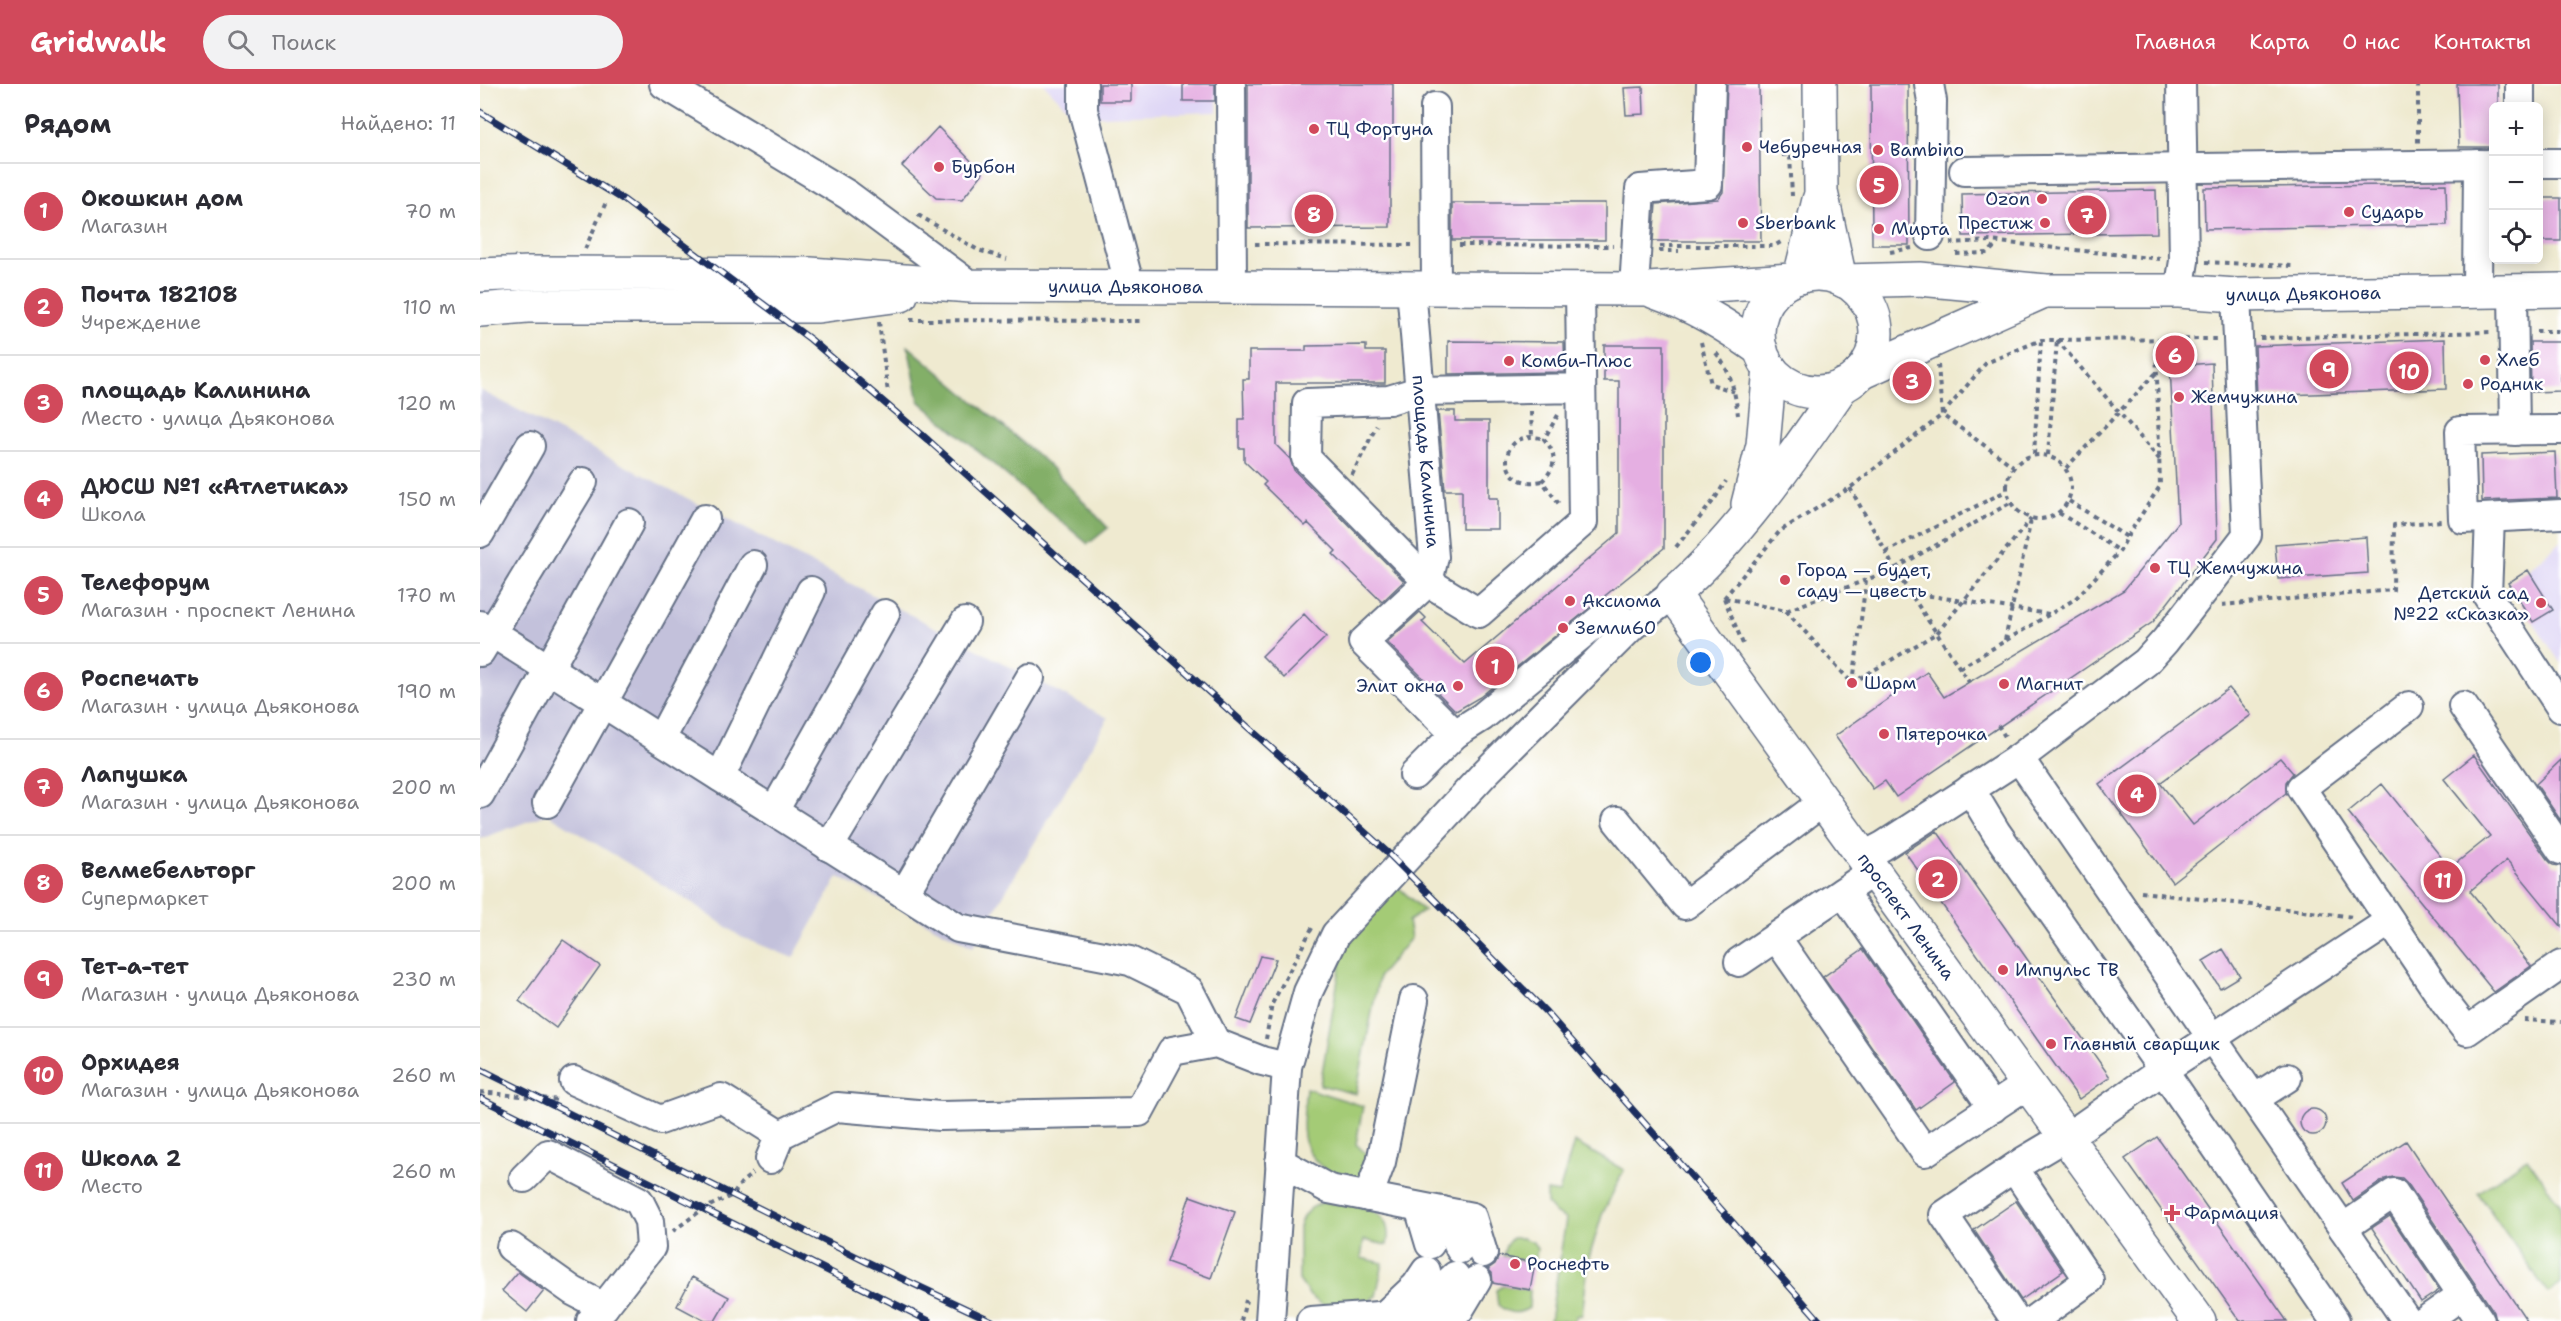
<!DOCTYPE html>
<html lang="ru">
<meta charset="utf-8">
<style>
body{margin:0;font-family:"Shantell Sans",sans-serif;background:#f2f2f3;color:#2b2b33}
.controls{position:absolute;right:18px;top:18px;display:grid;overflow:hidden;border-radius:9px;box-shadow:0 3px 15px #0003}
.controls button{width:54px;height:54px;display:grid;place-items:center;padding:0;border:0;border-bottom:2px solid #e1e1e2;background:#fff;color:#2b2b33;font:30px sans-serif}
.you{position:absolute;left:1221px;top:579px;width:21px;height:21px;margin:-15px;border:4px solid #fff;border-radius:50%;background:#1a73e8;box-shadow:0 0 0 9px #1a73e833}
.badge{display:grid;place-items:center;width:39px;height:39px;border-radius:50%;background:#d1495b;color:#fff;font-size:20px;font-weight:700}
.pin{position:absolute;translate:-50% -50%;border:3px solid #fff;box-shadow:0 2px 6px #0006}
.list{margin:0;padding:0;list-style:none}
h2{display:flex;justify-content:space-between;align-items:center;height:78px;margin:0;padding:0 24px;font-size:26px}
h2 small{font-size:20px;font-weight:400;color:#7c7c81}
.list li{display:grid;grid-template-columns:39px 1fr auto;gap:18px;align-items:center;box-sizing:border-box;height:96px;padding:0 24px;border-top:2px solid #e1e1e2}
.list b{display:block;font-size:22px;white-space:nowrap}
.list p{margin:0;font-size:20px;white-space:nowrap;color:#7c7c81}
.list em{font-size:20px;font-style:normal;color:#7c7c81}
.icon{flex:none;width:33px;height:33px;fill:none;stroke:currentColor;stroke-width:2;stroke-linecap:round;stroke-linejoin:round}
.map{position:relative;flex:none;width:2081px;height:1237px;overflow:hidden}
header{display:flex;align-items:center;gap:36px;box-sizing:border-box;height:84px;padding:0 30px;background:#d1495b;color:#fff}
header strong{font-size:28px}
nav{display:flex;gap:33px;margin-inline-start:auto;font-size:21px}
.search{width:420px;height:54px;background:#f2f2f3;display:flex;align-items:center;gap:15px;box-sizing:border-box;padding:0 21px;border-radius:33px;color:#7c7c81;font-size:22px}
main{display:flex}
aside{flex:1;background:#fff}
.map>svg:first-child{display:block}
.built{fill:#ded5f5}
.industrial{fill:#c3c1db}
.green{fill:#a4cb76;stroke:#607d6a;stroke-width:1.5}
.forest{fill:#83af67;stroke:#4f6f62;stroke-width:1.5}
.building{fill:#e5afe2}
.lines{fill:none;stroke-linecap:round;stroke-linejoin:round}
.minor-casing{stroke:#657086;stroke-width:32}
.major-casing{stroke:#657086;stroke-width:36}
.path{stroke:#657086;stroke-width:4;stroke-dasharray:4.5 4.5;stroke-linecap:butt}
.minor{stroke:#fff;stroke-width:28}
.major{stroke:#fff;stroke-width:33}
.rail-casing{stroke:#1b2f5e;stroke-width:7}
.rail{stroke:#fff;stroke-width:4.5;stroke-dasharray:14;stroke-linecap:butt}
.poi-dot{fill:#d1495b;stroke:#fff;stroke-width:2}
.labels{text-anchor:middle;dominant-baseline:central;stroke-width:5;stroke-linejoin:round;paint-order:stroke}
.poi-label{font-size:18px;fill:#1b2f5e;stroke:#fff;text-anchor:start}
.street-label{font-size:18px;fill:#1b2f5e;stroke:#fff}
</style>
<header>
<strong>Gridwalk</strong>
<div class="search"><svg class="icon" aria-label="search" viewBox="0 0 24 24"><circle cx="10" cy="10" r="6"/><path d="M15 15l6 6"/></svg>Поиск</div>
<nav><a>Главная</a><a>Карта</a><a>О нас</a><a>Контакты</a></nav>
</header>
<main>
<aside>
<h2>Рядом<small>Найдено: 11</small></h2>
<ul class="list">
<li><span class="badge">1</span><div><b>Окошкин дом</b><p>Магазин</p></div><em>70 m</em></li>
<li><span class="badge">2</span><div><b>Почта 182108</b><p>Учреждение</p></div><em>110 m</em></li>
<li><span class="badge">3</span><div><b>площадь Калинина</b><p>Место · улица Дьяконова</p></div><em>120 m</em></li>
<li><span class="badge">4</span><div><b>ДЮСШ №1 «Атлетика»</b><p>Школа</p></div><em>150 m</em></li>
<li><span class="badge">5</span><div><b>Телефорум</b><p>Магазин · проспект Ленина</p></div><em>170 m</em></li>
<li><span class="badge">6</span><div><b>Роспечать</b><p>Магазин · улица Дьяконова</p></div><em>190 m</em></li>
<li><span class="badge">7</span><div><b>Лапушка</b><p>Магазин · улица Дьяконова</p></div><em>200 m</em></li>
<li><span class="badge">8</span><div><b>Велмебельторг</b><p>Супермаркет</p></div><em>200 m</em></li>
<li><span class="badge">9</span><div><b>Тет-а-тет</b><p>Магазин · улица Дьяконова</p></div><em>230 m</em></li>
<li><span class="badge">10</span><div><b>Орхидея</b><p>Магазин · улица Дьяконова</p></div><em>260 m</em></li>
<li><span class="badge">11</span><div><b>Школа 2</b><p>Место</p></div><em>260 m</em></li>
</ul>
</aside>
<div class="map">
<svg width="2081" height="1237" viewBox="0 0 2081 1237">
<rect width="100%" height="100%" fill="#fff"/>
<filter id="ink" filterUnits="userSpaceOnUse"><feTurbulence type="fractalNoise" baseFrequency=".0167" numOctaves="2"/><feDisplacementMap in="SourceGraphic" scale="12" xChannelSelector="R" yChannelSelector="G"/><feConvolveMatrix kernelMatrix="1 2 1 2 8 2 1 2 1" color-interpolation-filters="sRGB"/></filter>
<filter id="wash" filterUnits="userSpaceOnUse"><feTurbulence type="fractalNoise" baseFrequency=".008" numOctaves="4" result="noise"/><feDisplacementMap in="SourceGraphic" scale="24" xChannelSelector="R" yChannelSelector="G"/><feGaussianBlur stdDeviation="1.35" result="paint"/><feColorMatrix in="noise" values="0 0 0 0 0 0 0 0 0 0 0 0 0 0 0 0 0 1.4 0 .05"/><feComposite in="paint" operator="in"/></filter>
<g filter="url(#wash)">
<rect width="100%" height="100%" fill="#efead0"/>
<path class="built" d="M 564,0 L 737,0 L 737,28 L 596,33 Z
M 2081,457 L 2081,580 L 2028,499 L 2048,486 Z"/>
<path class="industrial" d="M 0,306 L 628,634 L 493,863 L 358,793 L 313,874 L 261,853 L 212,819 L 68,730 L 0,755 Z"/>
<path class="green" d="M 916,801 L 944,827 L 928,837 L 931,854 L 899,892 L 876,1010 L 840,1001 L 865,854 Z
M 826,1004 L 883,1022 L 876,1060 L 892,1076 L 875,1096 L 866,1099 C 817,1072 821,1054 826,1004 Z
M 1094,1058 L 1144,1086 L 1122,1131 L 1109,1174 L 1102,1231 L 1096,1232 L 1094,1237 L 1070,1237 L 1086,1135 L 1076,1130 L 1067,1120 L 1067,1107 L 1079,1109 Z
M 2047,1074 L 2081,1122 L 2081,1200 L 2068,1209 L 1998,1109 Z
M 843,1118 C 870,1121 916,1120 907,1161 L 884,1156 L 881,1174 L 903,1179 L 896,1212 L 873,1226 L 843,1221 L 830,1212 L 819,1196 L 819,1143 L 823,1132 L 831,1124 Z
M 1032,1154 L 1042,1154 L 1053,1158 L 1057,1165 L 1055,1179 L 1023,1173 L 1026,1161 Z
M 1025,1201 L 1050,1206 L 1049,1224 C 1037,1231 1029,1230 1018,1221 L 1016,1206 Z"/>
<path class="forest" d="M 428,262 L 568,380 L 628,444 L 608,460 L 439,317 Z"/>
<g id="blocks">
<path class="building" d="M 620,0 L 651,0 L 651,17 L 620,17 Z
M 703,0 L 735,0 L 735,17 L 703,17 Z
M 768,0 L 913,0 L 913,47 L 910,47 L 910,143 L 768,144 Z
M 1247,0 L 1279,0 L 1281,157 L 1173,157 L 1176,120 L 1238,115 L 1243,108 Z
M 1391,0 L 1428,0 L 1429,161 L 1392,161 Z
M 1977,0 L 2018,0 L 2018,22 L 2013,22 L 2013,63 L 1979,63 Z
M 1163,3 L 1164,30 L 1146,31 L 1144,4 Z
M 458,43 L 503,89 L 482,116 L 456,114 L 422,82 Z
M 1966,100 L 1967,141 L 1725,145 L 1724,104 Z
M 1676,106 L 1677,149 L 1483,152 L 1482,110 Z
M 2058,114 L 2081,114 L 2081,157 L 2058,157 Z
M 972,119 L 1125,119 L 1125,156 L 972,156 Z
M 1965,255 L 1966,305 L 1777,312 L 1775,262 Z
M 968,257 L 1084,258 L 1085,288 L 968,290 Z
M 2050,258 L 2081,258 L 2081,307 L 2051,308 Z
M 886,261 L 886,267 L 905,267 L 905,299 L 796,299 L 796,361 L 810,375 L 814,386 L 924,497 L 902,518 L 853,470 L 856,467 L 828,439 L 825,442 L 783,401 L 786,398 L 764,377 L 764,364 L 759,364 L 759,335 L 764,335 L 763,295 L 769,295 L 769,267 L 826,267 L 826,262 Z
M 1124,261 L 1184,261 L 1184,464 L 1000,613 L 976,627 L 907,558 L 940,528 L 946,534 L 942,538 L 985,580 L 1139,449 L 1139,297 L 1124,297 Z
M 1732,279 L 1737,455 L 1673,538 L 1416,713 L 1405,697 L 1393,705 L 1355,652 L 1447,588 L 1464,613 L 1644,506 L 1698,439 L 1690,282 Z
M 958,327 L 975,327 L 975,337 L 1009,337 L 1009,414 L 1018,414 L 1018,445 L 982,445 L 982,406 L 965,406 Z
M 2075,368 L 2077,414 L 2002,417 L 2001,371 Z
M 1886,453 L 1888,489 L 1798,495 L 1795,460 Z
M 2048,486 L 2073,526 L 2053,538 L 2028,499 Z
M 824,530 L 846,553 L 804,594 L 782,572 Z
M 1749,604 L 1771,631 L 1680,699 L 1713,741 L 1800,674 L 1813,689 L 1806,698 L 1806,709 L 1692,798 L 1619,700 Z
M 1994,671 L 2067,775 L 2073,781 L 2081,782 L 2081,842 L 2027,776 L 1990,807 L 2051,882 L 2014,908 L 1868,728 L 1902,700 L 1970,784 L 2010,752 L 1964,695 Z
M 2081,676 L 2081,737 L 2056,700 Z
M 1457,747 L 1630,993 L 1599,1015 L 1425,768 Z
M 83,856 L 120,882 L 76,944 L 39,917 Z
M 1383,865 L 1475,998 L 1436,1026 L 1343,893 Z
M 1743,865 L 1760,892 L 1740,904 L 1723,877 Z
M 780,872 L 796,875 L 770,940 L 756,935 Z
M1820 1038a13 13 0 1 1 26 0a13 13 0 1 1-26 0Z
M 1677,1053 L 1692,1074 L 1807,1237 L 1760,1237 L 1645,1075 Z
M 1926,1057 L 1954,1099 L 2047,1237 L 2016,1237 L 2014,1228 L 1928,1100 L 1922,1094 L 1913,1093 L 1905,1095 L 1873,1117 L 1862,1099 Z
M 710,1112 L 755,1128 L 731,1194 L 687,1178 Z
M 1536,1117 L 1583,1187 L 1541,1216 L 1494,1146 Z
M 1910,1132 L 1959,1206 L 1941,1218 L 1892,1144 Z
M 1019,1172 L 1055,1179 L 1050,1206 L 1013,1199 L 1012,1189 L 1008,1185 L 1015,1180 Z
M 38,1188 L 64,1207 L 47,1228 L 22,1207 Z
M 212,1193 L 249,1213 L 235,1237 L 225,1237 L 197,1222 Z"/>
</g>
</g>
<g filter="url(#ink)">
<use href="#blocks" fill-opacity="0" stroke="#657086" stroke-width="1.5"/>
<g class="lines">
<g class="minor-casing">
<g id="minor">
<path d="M 184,0 L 368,111 L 491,202"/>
<path d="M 603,0 L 603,26 L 650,203"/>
<path d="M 751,0 L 752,203"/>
<path d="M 1449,0 L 1452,17 L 1450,152"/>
<path d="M 2040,0 L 2040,22"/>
<path d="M 955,23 L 956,204"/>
<path d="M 2058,79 L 2081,79"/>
<path d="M 1484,87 L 2014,80"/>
<path id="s1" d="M 931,204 L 954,473 L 948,498 L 883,558 L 975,650 L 1002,633 L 1128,529 L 1153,541"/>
<path d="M 1100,205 L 1103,438 L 999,529 L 948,498 L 826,374 L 827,319 L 909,316 L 939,307 L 1101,304"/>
<path d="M 1154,205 L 1160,105 L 1228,100 L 1231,0"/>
<path d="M 1997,206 L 1998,80"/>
<path d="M 2033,206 L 2035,347"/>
<path d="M 1699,207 L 1704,177 L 1701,0"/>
<path d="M 2081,346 L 1980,347 L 1983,435 L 2081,430"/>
<path d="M 2010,434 L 2007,511 L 2081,624"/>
<path d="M 0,449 L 50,362"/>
<path d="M 0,541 L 478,844 L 650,877 L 709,906 L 736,959"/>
<path d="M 0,568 L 103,398"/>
<path d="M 1929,622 L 1821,704 L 1966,920 L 1987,947 L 2081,881"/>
<path d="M 1983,622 L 2081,766"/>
<path d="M 181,655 L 273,481"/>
<path d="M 1539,674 L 1927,1237"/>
<path d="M 934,691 L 975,650"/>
<path d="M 240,693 L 331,507"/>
<path d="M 1490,705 L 1516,748 L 1683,986 L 1855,1237"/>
<path d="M 0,710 L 149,439"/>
<path d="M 67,719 L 225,435"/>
<path d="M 294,727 L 405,530"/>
<path d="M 1137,737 L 1205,821 L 1344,717"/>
<path d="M 349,763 L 485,538"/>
<path d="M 1384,772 L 1403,762 L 1539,674 L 1666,578 L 1685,557 L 1767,451 L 1756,211"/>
<path d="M 1363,808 L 1513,1024"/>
<path d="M 424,810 L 550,594"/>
<path d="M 1296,853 L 1445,1068 L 1548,1000"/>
<path d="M 1259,878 L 1395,786"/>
<path d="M 94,997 L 180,1036 L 241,1014 L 300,1051 L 357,1023 L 460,1032 L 659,1028 L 692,967 L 736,959 L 782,977 L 807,983"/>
<path d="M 1774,1015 L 1807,994"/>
<path d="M 290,1075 L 300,1051"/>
<path d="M 800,1078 L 849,1105 L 992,1133 L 1003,1169"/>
<path d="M 1534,1084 L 1609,1196 L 1552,1237"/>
<path d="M 44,1094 L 68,1070 L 159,1117 L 169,1137 L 171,1163 L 124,1223 L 111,1237"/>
<path d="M 888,1113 L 901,1078 L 934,916"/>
<path d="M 939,1123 L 950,1160"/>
<path d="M 963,1127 L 980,1165"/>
<path d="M 1863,1144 L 1914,1109 L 2000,1237"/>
<path d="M 31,1163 L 93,1207 L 124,1223"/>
<path d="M 934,1230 L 975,1192"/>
<path d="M 904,1232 L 936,1202 L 946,1187"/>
<path d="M 790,1237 L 807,983 L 828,908 L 856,850 L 1005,689 L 1153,541 L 1193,510"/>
<path d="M 831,1237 L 979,1226 L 997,1196"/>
<path d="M 1536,1237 L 1464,1131 L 1544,1077 L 1603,1042 L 1683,986 L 1910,837"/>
<path d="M 1945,1237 L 1982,1211"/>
</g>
</g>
<g class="major-casing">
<g id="major">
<path d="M 1340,0 L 1341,108 L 1360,195"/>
<circle cx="1337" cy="249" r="59"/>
<path id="s2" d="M 0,191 L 49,189 L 330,190 L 491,202 L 1168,205 L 1311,196"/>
<path d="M 1320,193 L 1339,116"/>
<path id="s3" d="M 1364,197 L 1440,195 L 1566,207 L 1699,207 L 1756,211 L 2081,206"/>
<path d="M 1175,208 C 1215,222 1247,242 1281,266"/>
<path d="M 0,226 L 47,222 L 338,222 L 421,211"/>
<path d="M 1380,289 L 1564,207"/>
<path id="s4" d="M 1363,301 C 1314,372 1258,454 1193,510 L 1719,1237"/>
<path d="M 1268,420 L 1283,361 L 1290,284"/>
</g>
</g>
<path class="path" d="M 1938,0 L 1938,59
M 1302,71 L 1310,71 L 1312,112
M 438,131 L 498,166 L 527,175
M 1470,159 L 1510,157 L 1680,175
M 775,160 L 932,161
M 979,161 L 1133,162
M 1180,162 L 1294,162 L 1301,158
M 105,165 L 127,116
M 1179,167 L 1199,167
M 1410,168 L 1432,164
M 1476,170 L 1508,169 L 1518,159
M 1726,178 L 1812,182
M 430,236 L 661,237
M 399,238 L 408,309
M 2056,247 L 2081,247
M 1780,254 L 2010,248
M 1577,256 L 1680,376
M 1221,258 L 1231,300 L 1255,308
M 1236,269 C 1251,288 1255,308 1258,331
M 1458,281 L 1462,331 L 1533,382
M 1051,328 L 1052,352
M 1078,331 L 1064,355 C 1077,370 1077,383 1062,397 L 1079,420
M 1554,370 L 1561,256
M1527 403a32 32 0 1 1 64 0a32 32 0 1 1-64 0Z
M 1568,371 L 1577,256
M 1586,384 L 1676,289
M 872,391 L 897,341
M 1062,397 C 1014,408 1016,341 1064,355
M 1370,404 L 1406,468 L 1414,485 L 1489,598
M 1589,417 L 1647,453
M 1579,429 L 1640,467
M 1196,463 L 1234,416 L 1246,397
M 1406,468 L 1526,407
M 1431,509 L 1569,530
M 1244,514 L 1300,447 L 1370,404 L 1462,331 L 1506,279 L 1561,256 L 1737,255
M 1244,514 L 1263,560
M 1245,514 L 1306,527 L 1414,485 L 1530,419
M 1742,521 L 1913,506 L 1914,441 L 1961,437
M 1306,527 L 1372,599
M 1525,556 L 1551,436
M 1480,584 L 1595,515 L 1640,467 L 1647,453 L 1680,402 L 1676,256
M 1372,599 L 1457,549 L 1551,435
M 1373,599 L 1386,496
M 1518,641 L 1527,656
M 1661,808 L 1874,833
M 2044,936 L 2081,938
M 786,955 L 792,920 L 832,844
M 0,1008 L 80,1016
M 193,1147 L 223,1125 L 253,1111 L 261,1099 L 273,1089
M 761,1237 L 766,1216"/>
<use href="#minor" class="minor"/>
<use href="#major" class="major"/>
<g class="rail-casing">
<path id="rail" d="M 0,28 L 144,116 L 330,255 L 448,356 L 906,767 L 1066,928 L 1340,1237
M 0,985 L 385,1177 L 512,1237
M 0,1014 L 449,1237"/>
</g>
<use href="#rail" class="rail"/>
</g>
</g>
<g class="poi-dot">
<circle cx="834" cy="45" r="6"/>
<circle cx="1267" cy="63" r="6"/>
<circle cx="1398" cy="66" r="6"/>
<circle cx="459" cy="83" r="6"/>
<circle cx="1562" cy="115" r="6"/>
<circle cx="1869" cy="128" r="6"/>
<circle cx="1263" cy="139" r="6"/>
<circle cx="1565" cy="139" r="6"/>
<circle cx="1399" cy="145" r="6"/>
<circle cx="2005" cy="276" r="6"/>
<circle cx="1029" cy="277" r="6"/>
<circle cx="1988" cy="300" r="6"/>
<circle cx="1699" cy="313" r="6"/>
<circle cx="1675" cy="484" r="6"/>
<circle cx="1305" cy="496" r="6"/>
<circle cx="1090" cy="517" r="6"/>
<circle cx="2061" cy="519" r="6"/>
<circle cx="1083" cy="544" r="6"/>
<circle cx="1372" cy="599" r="6"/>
<circle cx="1524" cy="600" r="6"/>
<circle cx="978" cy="602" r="6"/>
<circle cx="1404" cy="650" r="6"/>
<circle cx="1523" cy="886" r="6"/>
<circle cx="1571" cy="960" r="6"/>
<path d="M1689 1120h6v6h6v6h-6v6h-6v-6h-6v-6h6z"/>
<circle cx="1035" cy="1180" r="6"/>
</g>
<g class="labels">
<g class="poi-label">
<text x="846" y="45">ТЦ Фортуна</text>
<text x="1279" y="63">Чебуречная</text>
<text x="1410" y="66">Bambino</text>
<text x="471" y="83">Бурбон</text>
<text x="1550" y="115" text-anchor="end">Ozon</text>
<text x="1881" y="128">Сударь</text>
<text x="1275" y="139">Sberbank</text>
<text x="1553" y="139" text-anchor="end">Престиж</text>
<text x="1411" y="145">Мирта</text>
<text x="2017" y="276">Хлеб</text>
<text x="1041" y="277">Комби-Плюс</text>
<text x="2000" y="300">Родник</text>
<text x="1711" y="313">Жемчужина</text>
<text x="1687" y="484">ТЦ Жемчужина</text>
<text x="1317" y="486">Город — будет,<tspan x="1317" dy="21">саду — цвесть</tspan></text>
<text x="2049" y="509" text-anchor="end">Детский сад<tspan x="2049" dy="21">№22 «Сказка»</tspan></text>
<text x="1102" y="517">Аксиома</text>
<text x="1095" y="544">Земли60</text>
<text x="1384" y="599">Шарм</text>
<text x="1536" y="600">Магнит</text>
<text x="966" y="602" text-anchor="end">Элит окна</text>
<text x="1416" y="650">Пятерочка</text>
<text x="1535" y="886">Импульс ТВ</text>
<text x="1583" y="960">Главный сварщик</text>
<text x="1704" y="1129">Фармация</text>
<text x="1047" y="1180">Роснефть</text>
</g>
<g class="street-label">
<text stroke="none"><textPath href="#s2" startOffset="646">улица Дьяконова</textPath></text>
<text stroke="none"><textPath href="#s3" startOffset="460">улица Дьяконова</textPath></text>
<text stroke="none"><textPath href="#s1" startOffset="174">площадь Калинина</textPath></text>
<text stroke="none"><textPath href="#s4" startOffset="668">проспект Ленина</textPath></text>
</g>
</g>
</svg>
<div class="controls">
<button>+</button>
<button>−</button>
<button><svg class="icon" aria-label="locate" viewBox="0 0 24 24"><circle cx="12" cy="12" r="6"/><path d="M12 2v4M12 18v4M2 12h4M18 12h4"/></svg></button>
</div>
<div class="you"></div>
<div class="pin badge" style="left:1015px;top:582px">1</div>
<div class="pin badge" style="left:1458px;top:795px">2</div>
<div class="pin badge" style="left:1432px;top:297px">3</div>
<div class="pin badge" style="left:1657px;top:710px">4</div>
<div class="pin badge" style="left:1399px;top:101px">5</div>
<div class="pin badge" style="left:1695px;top:271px">6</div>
<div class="pin badge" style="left:1607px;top:131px">7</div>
<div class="pin badge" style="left:834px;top:130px">8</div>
<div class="pin badge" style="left:1849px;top:285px">9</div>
<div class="pin badge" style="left:1929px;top:287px">10</div>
<div class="pin badge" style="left:1963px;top:796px">11</div>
</div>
</main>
